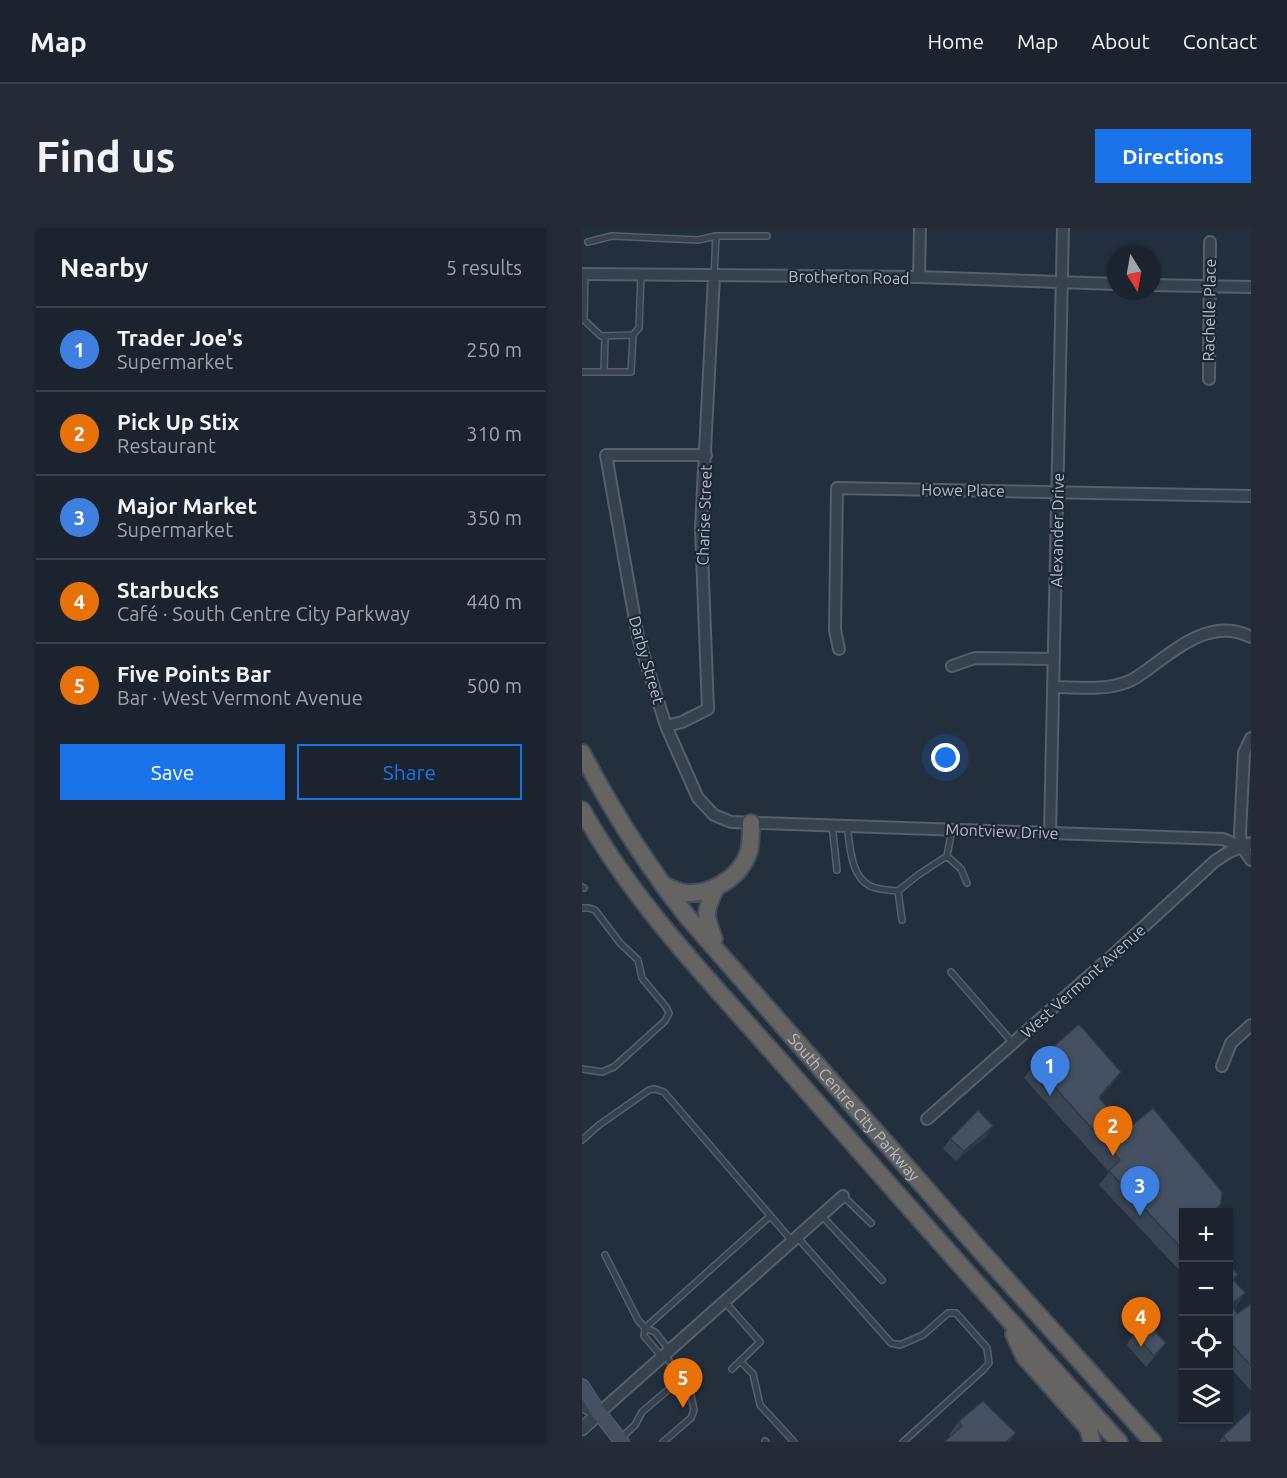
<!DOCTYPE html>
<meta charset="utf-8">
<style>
body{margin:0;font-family:Ubuntu,sans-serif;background:#242b36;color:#f1f3f6}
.controls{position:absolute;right:18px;bottom:18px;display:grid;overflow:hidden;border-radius:0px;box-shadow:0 2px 4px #0004}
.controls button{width:54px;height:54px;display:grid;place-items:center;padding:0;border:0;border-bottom:2px solid #39404a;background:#1b232e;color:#f1f3f6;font:30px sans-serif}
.compass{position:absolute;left:525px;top:18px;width:54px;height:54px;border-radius:50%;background:#1b232e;box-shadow:0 2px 4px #0004;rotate:169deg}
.you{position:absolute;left:364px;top:530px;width:21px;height:21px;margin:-15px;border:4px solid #fff;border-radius:50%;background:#1a73e8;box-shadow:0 0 0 9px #1a73e833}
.badge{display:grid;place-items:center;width:39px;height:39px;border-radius:50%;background:#1a73e8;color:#fff;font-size:20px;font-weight:700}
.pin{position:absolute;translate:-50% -50px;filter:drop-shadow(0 2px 3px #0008)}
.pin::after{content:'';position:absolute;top:32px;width:21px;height:18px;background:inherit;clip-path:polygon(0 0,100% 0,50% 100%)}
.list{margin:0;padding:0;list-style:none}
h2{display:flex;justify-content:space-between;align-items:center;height:78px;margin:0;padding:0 24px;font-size:26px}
h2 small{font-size:20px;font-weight:400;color:#a0a4aa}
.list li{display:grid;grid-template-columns:39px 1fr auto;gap:18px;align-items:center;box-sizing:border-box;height:84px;padding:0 24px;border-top:2px solid #39404a}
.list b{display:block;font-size:22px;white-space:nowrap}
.list p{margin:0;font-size:20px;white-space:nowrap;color:#a0a4aa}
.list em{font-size:20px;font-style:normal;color:#a0a4aa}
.actions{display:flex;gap:12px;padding:18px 24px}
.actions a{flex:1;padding:14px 0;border:2px solid #1a73e8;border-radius:0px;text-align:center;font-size:21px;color:#1a73e8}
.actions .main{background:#1a73e8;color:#fff}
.icon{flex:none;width:33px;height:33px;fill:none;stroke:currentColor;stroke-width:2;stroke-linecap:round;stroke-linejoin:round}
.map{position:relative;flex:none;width:669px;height:1214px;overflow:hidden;border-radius:0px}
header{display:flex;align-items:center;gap:36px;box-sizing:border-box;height:84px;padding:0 30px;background:#1b232e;border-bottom:2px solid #39404a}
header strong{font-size:28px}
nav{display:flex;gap:33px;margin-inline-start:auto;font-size:21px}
.intro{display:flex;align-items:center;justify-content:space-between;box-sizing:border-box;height:144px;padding:0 36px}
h1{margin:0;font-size:42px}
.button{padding:15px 27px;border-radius:0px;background:#1a73e8;color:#fff;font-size:21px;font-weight:700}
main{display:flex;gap:36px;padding:0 36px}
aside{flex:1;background:#1b232e;border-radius:0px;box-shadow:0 2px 4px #0004}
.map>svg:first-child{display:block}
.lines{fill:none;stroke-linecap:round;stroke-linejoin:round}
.service-casing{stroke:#565f6c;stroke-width:8}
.minor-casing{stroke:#565f6c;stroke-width:14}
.tertiary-casing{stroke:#565f6c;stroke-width:15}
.secondary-casing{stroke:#565f6c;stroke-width:16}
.trunk-casing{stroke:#434c59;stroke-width:20}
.service{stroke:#38414e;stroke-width:5}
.minor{stroke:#38414e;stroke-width:10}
.tertiary{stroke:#38414e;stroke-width:12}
.secondary{stroke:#465061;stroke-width:14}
.trunk{stroke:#656462;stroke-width:16}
.wall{fill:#3b4654}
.shaded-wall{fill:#303945}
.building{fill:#455162;stroke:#303945;stroke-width:1.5}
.labels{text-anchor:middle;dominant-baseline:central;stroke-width:4.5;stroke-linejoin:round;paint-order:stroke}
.street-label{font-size:16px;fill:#b4bcc9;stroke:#1d2633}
</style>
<header>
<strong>Map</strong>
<nav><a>Home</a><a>Map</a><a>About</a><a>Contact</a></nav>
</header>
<div class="intro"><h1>Find us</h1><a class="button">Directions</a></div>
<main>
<aside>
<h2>Nearby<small>5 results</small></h2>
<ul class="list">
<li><span class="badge" style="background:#3f7fe0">1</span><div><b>Trader Joe's</b><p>Supermarket</p></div><em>250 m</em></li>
<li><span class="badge" style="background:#e8710a">2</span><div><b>Pick Up Stix</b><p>Restaurant</p></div><em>310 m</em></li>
<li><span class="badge" style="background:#3f7fe0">3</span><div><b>Major Market</b><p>Supermarket</p></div><em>350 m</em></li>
<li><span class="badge" style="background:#e8710a">4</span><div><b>Starbucks</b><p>Café · South Centre City Parkway</p></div><em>440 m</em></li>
<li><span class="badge" style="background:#e8710a">5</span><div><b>Five Points Bar</b><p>Bar · West Vermont Avenue</p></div><em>500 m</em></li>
</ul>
<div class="actions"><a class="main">Save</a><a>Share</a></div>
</aside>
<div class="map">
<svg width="669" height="1214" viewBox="0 0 669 1214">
<rect width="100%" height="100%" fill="#242f3e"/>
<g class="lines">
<g class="service-casing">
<path id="service" d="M 6,14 L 30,8 L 116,12 L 134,8 L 185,8
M 3,46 L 2,92 L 19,108 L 51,107 L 57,100 L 59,47
M 132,48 L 134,8
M 0,144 L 22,144 L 23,108
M 22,144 L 49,144 L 51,107
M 250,597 L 255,642
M 265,598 C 268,616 268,648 288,658 C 296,662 308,662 316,663
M 365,628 L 379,641 L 385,655
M 0,659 L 2,660
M 0,680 L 7,680 L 13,682 L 38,715 L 56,732 L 60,750 L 84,779 L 87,785 L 83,793 L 32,839 L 20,844 L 0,841
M 320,692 L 316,663 L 336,647 L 365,628 L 370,601
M 369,744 L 431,815
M 0,912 L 17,897 L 67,862 L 73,861 L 82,864 L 210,1013
M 261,968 L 289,995
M 239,987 L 300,1052
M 215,1009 L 309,1115 L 318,1117 L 341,1107 L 366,1085 L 374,1085 L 405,1120 L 407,1135 L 401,1142 L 321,1214
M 23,1027 L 56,1092 L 63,1100 L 73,1104 L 88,1123
M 143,1074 L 178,1114 L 150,1141
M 80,1129 L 62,1108 L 63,1100 L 187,989
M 158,1133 L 171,1146 L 178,1177 L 212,1214
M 39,1210 L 53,1197 L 60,1184 L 101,1149
M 183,1213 L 184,1214
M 81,1214 L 109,1190 L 112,1182 L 107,1158 L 83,1128"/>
</g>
<g class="minor-casing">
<path id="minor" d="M 0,46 L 337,49 L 534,56
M 337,49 L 338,0
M 570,57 L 669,59
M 627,151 L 628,14
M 124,227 L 24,227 L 56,409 L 84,498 L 116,570 L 132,587 L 149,594 L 641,611 L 660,619 L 669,615
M 257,421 L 253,402 L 255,260 L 669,268
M 370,438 L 393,430 L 472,431
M 472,459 C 496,459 522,463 545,454 C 552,452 559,446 565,442 C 595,420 630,389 669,409
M 84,498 L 100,494 L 126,481 L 119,300 L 132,48
M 669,510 L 662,525 L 658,605 L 660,619 L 669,632
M 468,605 L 481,0
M 640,838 L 649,815 L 669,797
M 345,891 L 533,725 L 633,633 L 647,624 L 660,619
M 17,1185 L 261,968"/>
</g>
<g class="tertiary-casing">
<path id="tertiary" d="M 0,1177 L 17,1185 L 0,1201"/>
</g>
<g class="secondary-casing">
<path id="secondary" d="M 0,1158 L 17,1185 L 40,1214"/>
</g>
<g class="trunk-casing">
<g id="trunk">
<path id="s1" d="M 0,525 C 31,585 66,639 108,692 L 396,1020 L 571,1214"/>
<path d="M 0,582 C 53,677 131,756 202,837 C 313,964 424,1089 537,1214"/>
<path d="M 81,657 C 88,660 96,664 104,665 C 130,667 159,649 167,623 C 169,614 169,604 169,595"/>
<path d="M 132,711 C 122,687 123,682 134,659"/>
<path d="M 432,1106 L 442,1128 L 506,1200 L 510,1214"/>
</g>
</g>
<use href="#service" class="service"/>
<use href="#minor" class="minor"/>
<use href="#tertiary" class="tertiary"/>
<use href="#secondary" class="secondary"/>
<use href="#trunk" class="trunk"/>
</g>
<path class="wall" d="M 452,836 L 529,858 L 518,870 L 544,905 L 548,899 L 639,976 L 633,984 L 602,984 L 602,1047 L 517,957 L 527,944 L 442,850 Z
M 404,909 L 374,933 L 361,921 L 368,911 Z
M 646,1036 L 656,1046 L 652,1052 L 654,1079 L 652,1080 L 655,1086 L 669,1076 L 669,1163 L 646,1137 Z
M 552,1106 L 576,1126 L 564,1139 L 545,1117 Z
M 377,1193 L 428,1214 L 368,1209 L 367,1207 Z
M 641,1208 L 669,1214 L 637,1214 Z"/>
<path class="shaded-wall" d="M 539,844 L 529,858 L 507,883 L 517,869 Z
M 411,898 L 404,909 L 374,933 L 382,923 Z
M 663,1065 L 654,1079 L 646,1085 L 650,1076 Z
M 584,1115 L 576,1126 L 564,1139 L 572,1128 Z
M 434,1205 L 428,1214 L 424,1214 Z"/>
<path class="building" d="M 497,796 L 539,844 L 517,869 L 546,908 L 548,899 L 571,880 L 640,964 L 639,976 L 631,984 L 602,984 L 602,1023 L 527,943 L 538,932 L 452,836 Z
M 396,882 L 411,898 L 382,923 L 368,911 Z
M 646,1036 L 656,1046 L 651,1051 L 663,1065 L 650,1076 L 655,1086 L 669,1076 L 669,1138 L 646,1112 Z
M 564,1094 L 584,1115 L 572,1128 L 552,1106 Z
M 401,1173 L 434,1205 L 424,1214 L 362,1214 L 380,1198 L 377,1193 Z
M 669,1182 L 669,1214 L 646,1214 L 641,1208 Z"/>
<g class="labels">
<g class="street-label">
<text transform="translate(267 49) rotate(1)">Brotherton Road</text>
<text transform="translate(627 82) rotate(-89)">Rachelle Place</text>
<text transform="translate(381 262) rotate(1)">Howe Place</text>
<text transform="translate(122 287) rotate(-88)">Charise Street</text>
<text transform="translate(475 302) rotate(-89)">Alexander Drive</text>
<text transform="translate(65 432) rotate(74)">Darby Street</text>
<text transform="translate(420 603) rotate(2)">Montview Drive</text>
<text transform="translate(501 753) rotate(-42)">West Vermont Avenue</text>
<text stroke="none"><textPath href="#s1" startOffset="448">South Centre City Parkway</textPath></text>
</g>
</g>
</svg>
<div class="controls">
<button>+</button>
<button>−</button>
<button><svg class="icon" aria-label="locate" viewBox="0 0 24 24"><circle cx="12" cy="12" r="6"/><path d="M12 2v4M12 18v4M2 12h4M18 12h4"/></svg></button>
<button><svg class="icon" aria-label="layers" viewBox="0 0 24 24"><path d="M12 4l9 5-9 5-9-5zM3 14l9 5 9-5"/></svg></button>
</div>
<svg class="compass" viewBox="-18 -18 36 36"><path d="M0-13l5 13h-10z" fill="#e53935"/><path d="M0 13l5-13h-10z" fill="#a0a4aa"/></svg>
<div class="you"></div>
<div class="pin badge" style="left:468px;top:868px;background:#3f7fe0">1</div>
<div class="pin badge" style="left:531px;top:928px;background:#e8710a">2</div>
<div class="pin badge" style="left:558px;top:988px;background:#3f7fe0">3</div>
<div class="pin badge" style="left:559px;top:1119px;background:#e8710a">4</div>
<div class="pin badge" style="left:101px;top:1180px;background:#e8710a">5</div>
</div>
</main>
